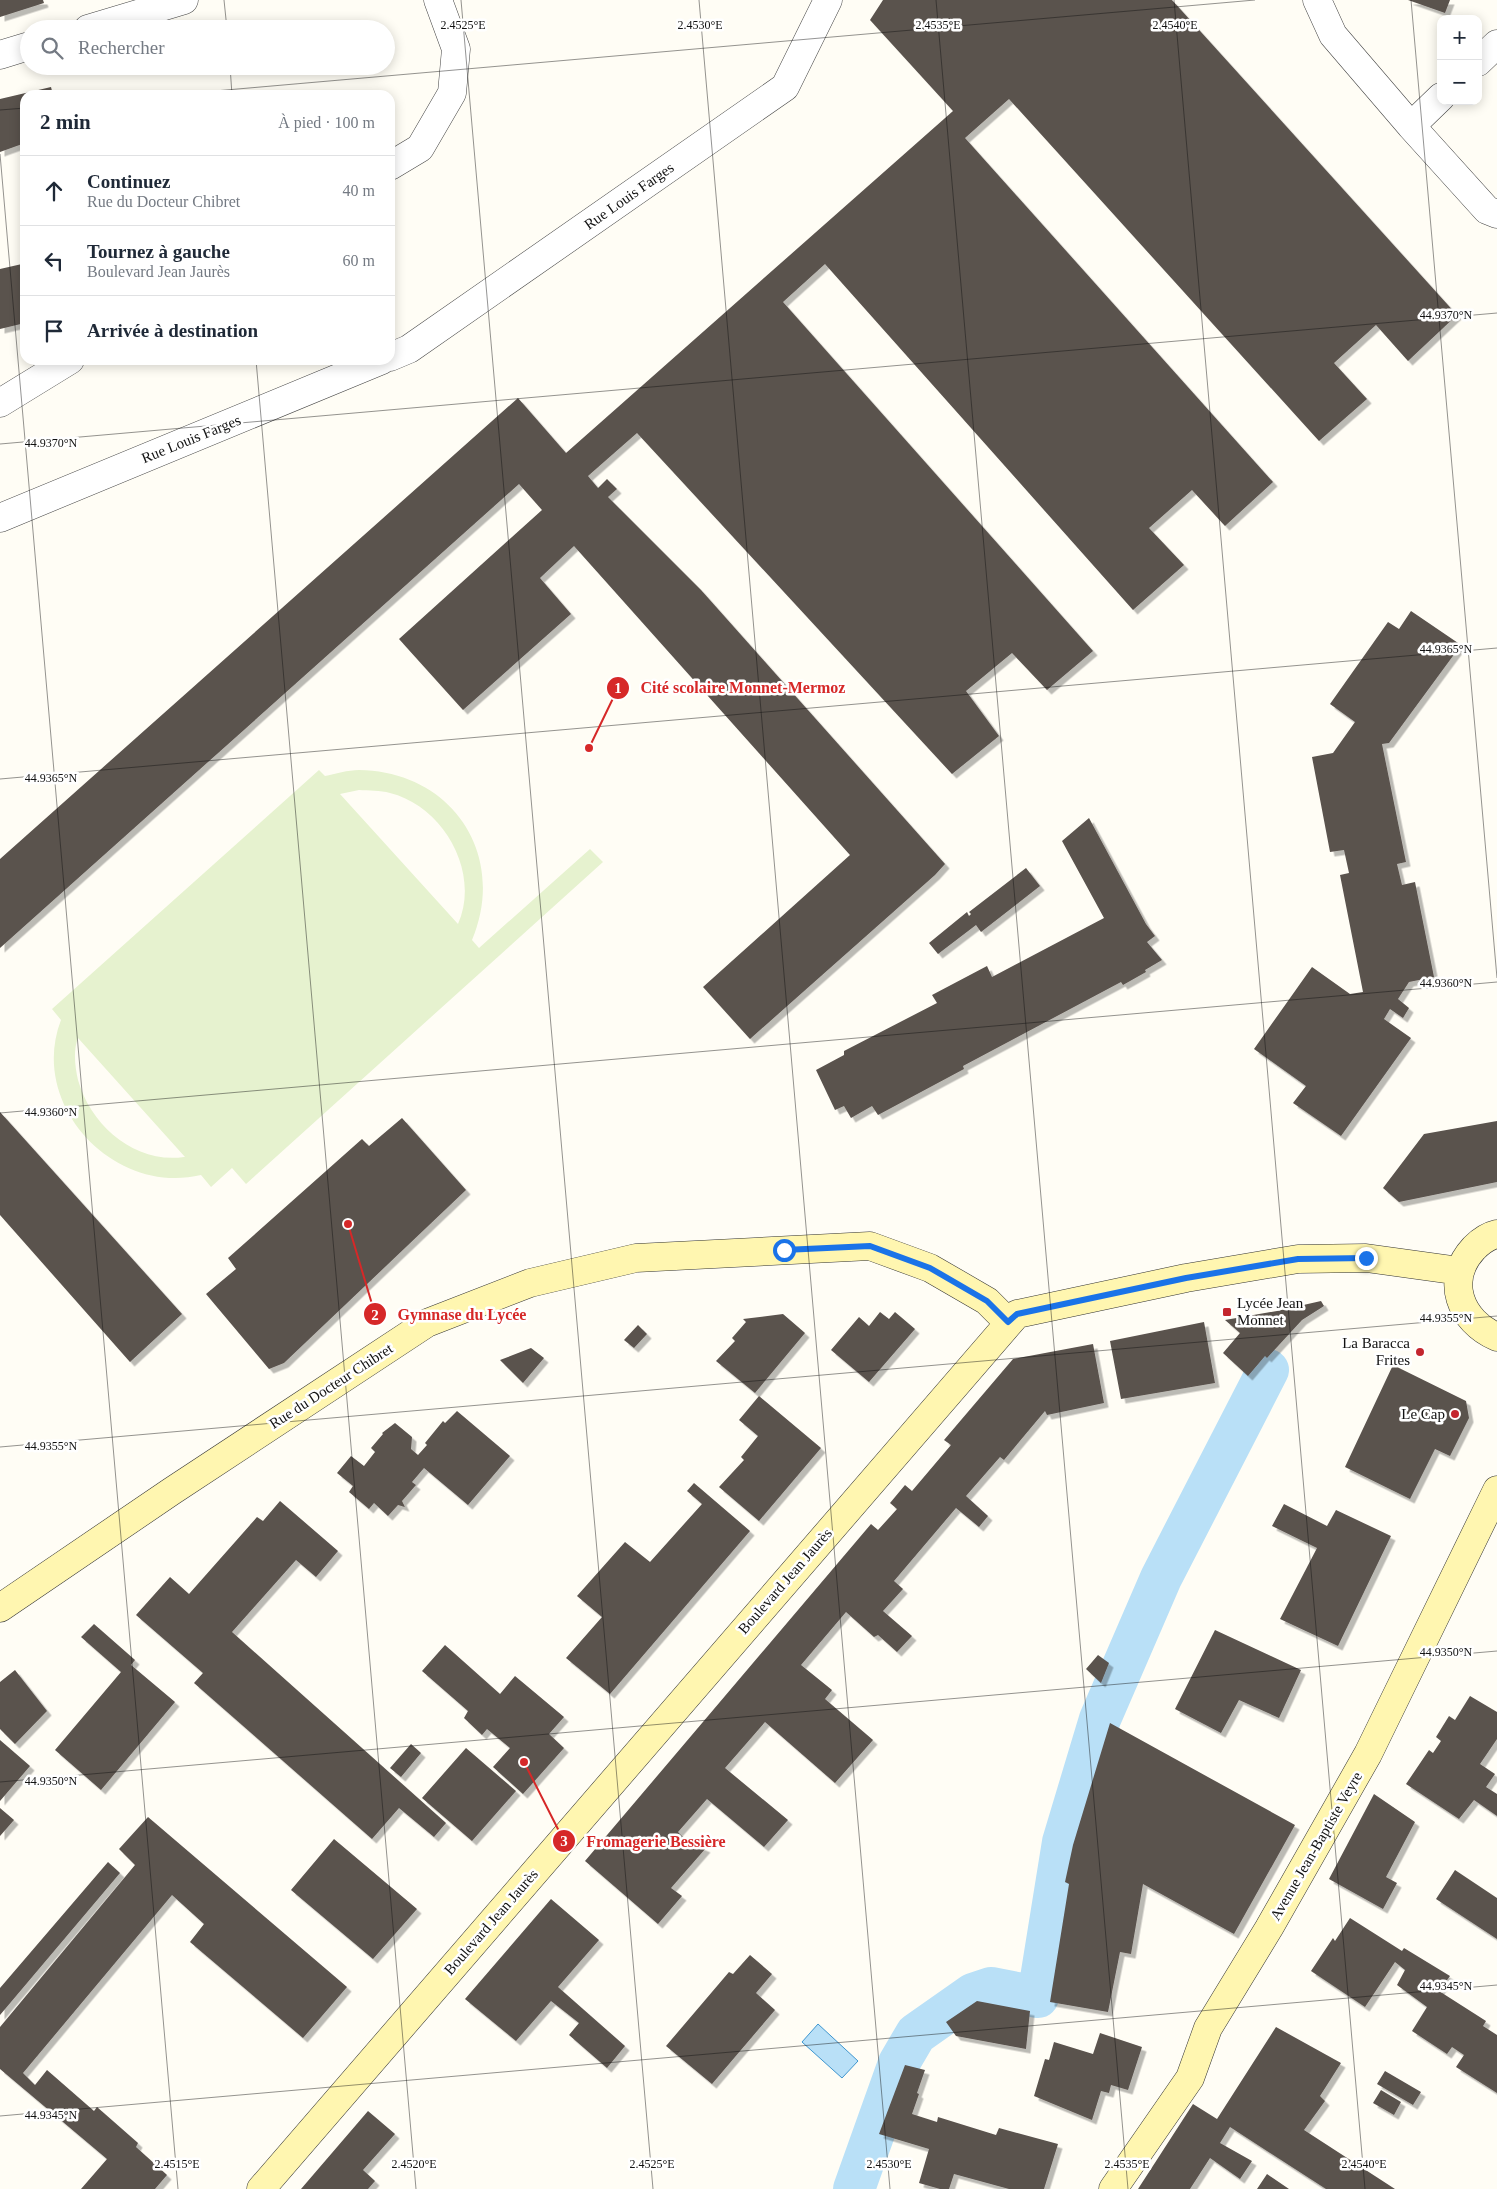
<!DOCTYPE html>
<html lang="fr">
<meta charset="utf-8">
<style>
body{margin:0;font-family:Georgia,serif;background:#f2f2f3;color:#1f2937}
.controls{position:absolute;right:15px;top:15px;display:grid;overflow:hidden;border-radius:10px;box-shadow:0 2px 12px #0003}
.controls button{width:45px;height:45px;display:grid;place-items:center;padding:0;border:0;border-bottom:1px solid #e0e1e3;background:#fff;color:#1f2937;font:25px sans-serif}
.stop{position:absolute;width:15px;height:15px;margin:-11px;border:4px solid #1a73e8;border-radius:50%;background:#fff}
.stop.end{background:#1a73e8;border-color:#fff;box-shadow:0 1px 5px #0008}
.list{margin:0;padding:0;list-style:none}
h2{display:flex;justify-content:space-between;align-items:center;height:65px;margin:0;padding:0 20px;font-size:21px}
h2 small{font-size:16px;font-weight:400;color:#747a83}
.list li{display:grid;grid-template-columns:32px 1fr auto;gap:15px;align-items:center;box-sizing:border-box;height:70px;padding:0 20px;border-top:1px solid #e0e1e3}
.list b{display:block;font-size:19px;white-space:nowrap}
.list p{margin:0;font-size:16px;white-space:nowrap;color:#747a83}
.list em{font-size:16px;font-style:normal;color:#747a83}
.icon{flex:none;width:28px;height:28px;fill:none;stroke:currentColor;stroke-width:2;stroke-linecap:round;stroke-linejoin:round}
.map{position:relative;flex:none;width:1497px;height:2189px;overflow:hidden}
.search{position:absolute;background:#fff;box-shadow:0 2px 12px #0003;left:20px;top:20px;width:375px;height:55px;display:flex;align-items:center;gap:12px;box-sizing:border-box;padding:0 18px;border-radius:28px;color:#747a83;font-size:19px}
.panel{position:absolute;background:#fff;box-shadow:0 2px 12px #0003;left:20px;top:90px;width:375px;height:275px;border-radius:15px}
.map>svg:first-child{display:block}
.pitch{fill:#e6f2cf;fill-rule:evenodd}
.water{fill:#b9e0f7;stroke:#3f96cf}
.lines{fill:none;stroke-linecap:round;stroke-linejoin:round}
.canal{stroke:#b9e0f7;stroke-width:42}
.building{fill:#5a524d;filter:url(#shadow)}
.minor-casing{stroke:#444;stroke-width:29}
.secondary-casing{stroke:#333;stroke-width:29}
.minor{stroke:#fff;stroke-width:28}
.secondary{stroke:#fff6b0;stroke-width:28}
.route{stroke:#1a73e8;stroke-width:6}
.ticks{fill:none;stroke:#111;stroke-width:1;stroke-opacity:0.45}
.poi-dot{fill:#c4262e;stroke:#fff;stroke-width:2}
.labels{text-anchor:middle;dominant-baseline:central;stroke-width:5;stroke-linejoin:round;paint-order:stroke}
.street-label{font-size:15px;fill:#111;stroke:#fff}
.poi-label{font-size:15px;fill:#111;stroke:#fff;text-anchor:end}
.ticks-label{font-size:12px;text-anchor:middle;fill:#111;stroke:#fff;stroke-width:5;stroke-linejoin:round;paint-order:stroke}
.leader{fill:none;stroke:#d62828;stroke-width:2}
.callout-dot{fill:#d62828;stroke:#fff;stroke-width:2}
.mark-label{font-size:15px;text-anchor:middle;font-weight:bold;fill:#fff}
.callout-label{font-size:16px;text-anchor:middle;font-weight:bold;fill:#d62828;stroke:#fff;stroke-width:5;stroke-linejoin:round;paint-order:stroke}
</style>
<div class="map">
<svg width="1497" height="2189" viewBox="0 0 1497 2189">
<defs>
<filter id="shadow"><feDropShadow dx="4.5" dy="4.5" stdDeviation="0" flood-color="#0004"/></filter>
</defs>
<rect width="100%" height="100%" fill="#fffdf5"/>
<path class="pitch" d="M 319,770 L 325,776 C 335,774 348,770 359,770 C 451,771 508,854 472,940 L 479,948 L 590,849 L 603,862 L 246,1184 L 232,1168 L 211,1187 L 201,1175 C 114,1196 28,1105 61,1020 L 52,1009 ZM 359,790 C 369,791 380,790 390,793 C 443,806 481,872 458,924 L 340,794 ZM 78,1038 L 185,1157 L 184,1157 C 135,1164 91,1126 78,1080 C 75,1067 73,1050 78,1038 Z"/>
<path class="water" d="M 818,2024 L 858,2061 L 842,2078 L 802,2042 Z"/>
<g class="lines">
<path class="canal" d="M 854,2189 L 899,2063 L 916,2034 L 973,1994 L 991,1988 L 1038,1997 L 1063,1842 L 1100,1719 L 1161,1578 L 1268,1370"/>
</g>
<path class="building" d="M 0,0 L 43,0 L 44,3 L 0,17 Z
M 883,0 L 1172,0 L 1457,315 L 1408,361 L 1376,325 L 1334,363 L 1367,399 L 1319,441 L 1009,99 L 965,138 L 1273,482 L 1225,526 L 1192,490 L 1149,528 L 1184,565 L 1133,610 L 825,264 L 783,302 L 1093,651 L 1047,690 L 1012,653 L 966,691 L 999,736 L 952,774 L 637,433 L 588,476 L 598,488 L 607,479 L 617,489 L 608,497 L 701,590 L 945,864 L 935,875 L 750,1039 L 703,987 L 850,855 L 574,546 L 540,578 L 571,614 L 463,710 L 399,639 L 542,510 L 519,484 L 0,948 L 0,859 L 518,398 L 566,453 L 953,111 L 870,20 Z
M 1408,0 L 1450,0 L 1445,13 Z
M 51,87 L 53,95 L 25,95 L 25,143 L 0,152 L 0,99 Z
M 22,264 L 25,273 L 25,323 L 0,329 L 0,269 Z
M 1411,611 L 1461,645 L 1389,743 L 1382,744 L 1406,862 L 1397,864 L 1402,885 L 1415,882 L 1434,977 L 1409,982 L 1398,999 L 1409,1008 L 1403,1018 L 1390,1009 L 1384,1019 L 1411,1038 L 1341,1136 L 1293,1103 L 1306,1086 L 1254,1049 L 1312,967 L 1350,994 L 1363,992 L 1340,875 L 1349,873 L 1344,850 L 1330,852 L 1312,757 L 1333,753 L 1355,722 L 1330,704 L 1388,622 L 1399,629 Z
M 1089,818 L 1146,924 L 1155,936 L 1147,942 L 1162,960 L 1145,970 L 1146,972 L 1123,985 L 1121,982 L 963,1066 L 964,1069 L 878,1115 L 872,1106 L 851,1118 L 844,1106 L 835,1110 L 816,1070 L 844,1055 L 844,1051 L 937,1003 L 932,995 L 987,966 L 992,977 L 1104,918 L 1062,841 Z
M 1026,868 L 1040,886 L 981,932 L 976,925 L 938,954 L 929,943 L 967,912 L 969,916 L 971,914 L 969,912 Z
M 0,1112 L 182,1314 L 130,1362 L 0,1215 Z
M 402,1118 L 466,1190 L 284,1363 L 269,1369 L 206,1294 L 236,1269 L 228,1258 L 362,1139 L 369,1146 Z
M 1497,1121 L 1497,1182 L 1399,1202 L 1383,1188 L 1424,1134 Z
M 1321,1301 L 1324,1306 L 1302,1320 L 1267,1358 L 1265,1356 L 1248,1376 L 1223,1353 L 1240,1333 L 1225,1320 L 1277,1311 Z
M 880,1312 L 889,1319 L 895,1312 L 915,1329 L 869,1382 L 831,1350 L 859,1317 L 869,1326 Z
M 783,1314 L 805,1333 L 755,1393 L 716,1361 L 735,1341 L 732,1338 L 746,1322 L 743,1319 Z
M 1204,1322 L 1215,1383 L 1121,1399 L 1110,1341 Z
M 638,1325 L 647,1334 L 634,1348 L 624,1340 Z
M 1093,1344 L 1104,1403 L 1047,1415 L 1045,1411 L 1004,1460 L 1000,1457 L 966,1496 L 988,1516 L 979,1527 L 956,1508 L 894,1581 L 903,1589 L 883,1611 L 912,1636 L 897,1652 L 878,1635 L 874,1637 L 846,1612 L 801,1665 L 832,1690 L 825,1699 L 873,1740 L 835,1783 L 765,1722 L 725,1768 L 788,1820 L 764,1847 L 707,1799 L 678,1832 L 685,1839 L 706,1848 L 671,1888 L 682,1896 L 658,1924 L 585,1861 L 871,1524 L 878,1530 L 897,1509 L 890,1503 L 905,1485 L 912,1491 L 951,1445 L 944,1440 L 1013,1359 Z
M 531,1348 L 544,1358 L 523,1383 L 500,1360 Z
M 1393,1365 L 1466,1401 L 1469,1418 L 1450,1456 L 1435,1449 L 1410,1499 L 1345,1467 Z
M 759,1396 L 821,1448 L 759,1521 L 719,1487 L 744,1460 L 741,1457 L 758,1436 L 739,1420 Z
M 457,1411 L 510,1456 L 468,1505 L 424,1468 L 412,1482 L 416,1485 L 402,1501 L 405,1507 L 398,1505 L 388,1516 L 374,1503 L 369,1509 L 349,1492 L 353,1486 L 337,1473 L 351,1456 L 364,1466 L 375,1452 L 371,1448 L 383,1434 L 382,1433 L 395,1423 L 412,1437 L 411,1449 L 418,1455 L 427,1445 L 425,1443 L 443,1421 L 445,1423 Z
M 694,1483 L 750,1531 L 610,1694 L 566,1658 L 602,1617 L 577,1596 L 625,1542 L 650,1562 L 702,1504 L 687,1491 Z
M 280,1501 L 338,1551 L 316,1577 L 296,1560 L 232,1632 L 446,1823 L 434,1837 L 399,1808 L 372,1839 L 194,1683 L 203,1673 L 136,1615 L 170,1577 L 189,1594 L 257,1517 L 263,1521 Z
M 1284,1504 L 1327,1526 L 1336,1510 L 1391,1536 L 1338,1646 L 1280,1619 L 1317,1548 L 1272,1526 Z
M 94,1624 L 135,1660 L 131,1665 L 175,1702 L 101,1790 L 55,1750 L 121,1672 L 81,1637 Z
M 1215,1630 L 1301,1670 L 1279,1718 L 1239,1700 L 1221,1733 L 1175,1709 Z
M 445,1645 L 500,1694 L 515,1676 L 564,1717 L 549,1734 L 564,1748 L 523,1794 L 493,1767 L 510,1748 L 487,1729 L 482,1735 L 464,1718 L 468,1711 L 422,1671 Z
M 1098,1655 L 1109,1663 L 1101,1683 L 1086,1669 Z
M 15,1670 L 47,1711 L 15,1744 L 0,1729 L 0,1682 Z
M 1470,1696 L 1497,1712 L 1497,1739 L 1480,1764 L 1495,1774 L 1486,1787 L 1497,1794 L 1497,1816 L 1474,1800 L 1459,1819 L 1406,1784 L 1429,1750 L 1433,1753 L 1441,1741 L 1436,1737 L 1449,1716 L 1455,1720 Z
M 1110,1723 L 1295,1825 L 1234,1934 L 1143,1884 L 1131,1954 L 1120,1952 L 1108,2012 L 1050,2002 L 1069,1884 L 1065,1882 L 1073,1845 Z
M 0,1740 L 30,1766 L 0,1801 Z
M 411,1744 L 421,1753 L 401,1777 L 390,1768 Z
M 466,1748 L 516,1791 L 472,1841 L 422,1798 Z
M 1374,1794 L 1415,1822 L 1386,1877 L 1397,1883 L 1383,1909 L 1329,1879 Z
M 0,1808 L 14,1820 L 0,1836 Z
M 148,1817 L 347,1987 L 303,2038 L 190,1942 L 204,1924 L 172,1895 L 23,2073 L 35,2085 L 47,2070 L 94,2111 L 97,2107 L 138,2143 L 136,2147 L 167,2175 L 155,2189 L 81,2189 L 107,2159 L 0,2069 L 0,2027 L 135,1865 L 119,1849 Z
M 334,1839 L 417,1909 L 373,1959 L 291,1890 Z
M 108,1862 L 120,1873 L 0,2015 L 0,1988 Z
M 1455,1870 L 1497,1898 L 1497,1939 L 1436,1899 Z
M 551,1899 L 599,1940 L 558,1987 L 625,2046 L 607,2068 L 569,2035 L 579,2023 L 551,2001 L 516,2041 L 465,1999 Z
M 1350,1918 L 1402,1951 L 1404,1948 L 1450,1976 L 1439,1991 L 1486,2021 L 1483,2026 L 1497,2035 L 1497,2093 L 1456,2067 L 1464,2055 L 1452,2047 L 1447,2054 L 1412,2031 L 1427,2007 L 1397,1985 L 1405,1970 L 1395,1962 L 1365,2007 L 1311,1971 L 1333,1938 L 1335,1941 Z
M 750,1955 L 772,1974 L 756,1993 L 775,2010 L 712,2084 L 666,2046 L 729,1972 L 733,1974 Z
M 977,2001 L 1030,2011 L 1026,2049 L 956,2036 L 946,2022 Z
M 1276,2027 L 1341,2063 L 1320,2096 L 1325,2101 L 1304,2130 L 1395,2189 L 1326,2189 L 1230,2127 L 1220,2143 L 1252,2161 L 1240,2179 L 1210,2158 L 1190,2189 L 1138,2189 L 1193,2104 L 1217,2119 Z
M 1100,2033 L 1142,2047 L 1128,2090 L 1111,2085 L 1109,2093 L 1101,2091 L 1092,2120 L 1034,2096 L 1045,2059 L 1049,2060 L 1054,2042 L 1093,2054 Z
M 905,2065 L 925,2070 L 917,2093 L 919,2094 L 912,2114 L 937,2122 L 938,2117 L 996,2135 L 999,2128 L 1058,2144 L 1044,2189 L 1009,2189 L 954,2174 L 949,2189 L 940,2189 L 919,2183 L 929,2149 L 879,2134 Z
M 1385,2071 L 1421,2092 L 1413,2105 L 1377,2084 Z
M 1381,2090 L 1401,2102 L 1394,2115 L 1373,2103 Z
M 368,2111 L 395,2134 L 363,2170 L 375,2181 L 368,2189 L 301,2189 Z
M 1267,2174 L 1289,2189 L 1257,2189 Z"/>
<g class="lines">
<g class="minor-casing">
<path id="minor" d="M 1317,0 L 1333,35 L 1411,126 L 1487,210 L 1497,214
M 88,29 L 184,0
M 0,55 L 29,46
M 1478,62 L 1497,44
M 1411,126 L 1441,97
M 390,166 L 420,148 L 452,93 L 456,49 L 438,0
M 390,357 L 409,349 L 785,87 L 828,0
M 0,403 L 70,360
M 0,518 L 382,360"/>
</g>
<g class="secondary-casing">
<path id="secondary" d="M 1497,1234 C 1488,1236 1480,1242 1474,1248 C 1444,1280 1460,1321 1497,1337
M 0,1608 L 172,1491 L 427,1323 L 530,1283 L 636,1258 L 870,1246 L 930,1268 L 987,1301 L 1008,1322
M 261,2189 L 1017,1314 L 1186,1278 L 1298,1259 L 1366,1258 L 1460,1271
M 1113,2189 L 1190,2078 L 1208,2028 L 1269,1928 L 1368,1754 L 1497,1490"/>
</g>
<use href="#minor" class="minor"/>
<use href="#secondary" class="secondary"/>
</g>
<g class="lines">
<path class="route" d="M 784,1250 L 870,1246 L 930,1268 L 987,1301 L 1008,1322 L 1017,1314 L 1186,1278 L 1298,1259 L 1366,1258"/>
</g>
<path class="ticks" d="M 224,0 L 227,29M 461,0 L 653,2189M 699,0 L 890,2189M 936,0 L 1128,2189M 1174,0 L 1365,2189M 1411,0 L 1497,978M 230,66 L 232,95M 169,95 L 1255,0M 0,110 L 25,108M 0,154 L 178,2189M 256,360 L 416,2189M 0,444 L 1497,313M 0,779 L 1497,648M 0,1113 L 1497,982M 0,1447 L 1497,1316M 0,1782 L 1497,1651M 0,2116 L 1497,1985"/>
<g class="poi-dot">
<rect x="1222" y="1307" width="10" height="10" rx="2.5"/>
<circle cx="1420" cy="1352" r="5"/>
<circle cx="1455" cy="1414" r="5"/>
</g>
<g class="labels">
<g class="street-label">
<text transform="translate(629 196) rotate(-35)">Rue Louis Farges</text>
<text transform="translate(191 439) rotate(-22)">Rue Louis Farges</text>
<text transform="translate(331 1386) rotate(-33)">Rue du Docteur Chibret</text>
<text transform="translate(785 1581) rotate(-49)">Boulevard Jean Jaurès</text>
<text transform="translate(1316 1846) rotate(-60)">Avenue Jean-Baptiste Veyre</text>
<text transform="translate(491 1922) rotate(-49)">Boulevard Jean Jaurès</text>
</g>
<g class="poi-label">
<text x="1237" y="1303" text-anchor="start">Lycée Jean<tspan x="1237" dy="17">Monnet</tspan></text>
<text x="1410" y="1343">La Baracca<tspan x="1410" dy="17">Frites</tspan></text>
<text x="1445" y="1414">Le Cap</text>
</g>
</g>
<g class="ticks-label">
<text x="463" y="29">2.4525°E</text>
<text x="700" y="29">2.4530°E</text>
<text x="938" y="29">2.4535°E</text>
<text x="1175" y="29">2.4540°E</text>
<text x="1446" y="319">44.9370°N</text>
<text x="51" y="447">44.9370°N</text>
<text x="1446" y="653">44.9365°N</text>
<text x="51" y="782">44.9365°N</text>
<text x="1446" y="987">44.9360°N</text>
<text x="51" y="1116">44.9360°N</text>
<text x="1446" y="1322">44.9355°N</text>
<text x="51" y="1450">44.9355°N</text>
<text x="1446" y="1656">44.9350°N</text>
<text x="51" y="1785">44.9350°N</text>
<text x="1446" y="1990">44.9345°N</text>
<text x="51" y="2119">44.9345°N</text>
<text x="177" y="2168">2.4515°E</text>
<text x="414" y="2168">2.4520°E</text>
<text x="652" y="2168">2.4525°E</text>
<text x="889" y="2168">2.4530°E</text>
<text x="1127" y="2168">2.4535°E</text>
<text x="1364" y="2168">2.4540°E</text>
</g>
<path class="leader" d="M589 748L618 688M348 1224L375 1314M524 1762L564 1841"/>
<g class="callout-dot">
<circle cx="589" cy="748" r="5"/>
<circle cx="348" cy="1224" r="5"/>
<circle cx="524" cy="1762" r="5"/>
<circle cx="618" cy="688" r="12"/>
<circle cx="375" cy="1314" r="12"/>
<circle cx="564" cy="1841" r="12"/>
</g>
<g class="mark-label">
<text x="618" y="693">1</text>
<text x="375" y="1320">2</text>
<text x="564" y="1846">3</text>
</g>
<g class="callout-label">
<text x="743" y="693">Cité scolaire Monnet-Mermoz</text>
<text x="462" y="1320">Gymnase du Lycée</text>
<text x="656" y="1847">Fromagerie Bessière</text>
</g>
</svg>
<div class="controls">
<button>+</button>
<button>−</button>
</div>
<div class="stop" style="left:784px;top:1250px"></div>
<div class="stop end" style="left:1366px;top:1258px"></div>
<div class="search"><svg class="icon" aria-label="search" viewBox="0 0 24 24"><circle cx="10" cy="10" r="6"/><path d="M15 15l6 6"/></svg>Rechercher</div>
<section class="panel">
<h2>2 min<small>À pied · 100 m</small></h2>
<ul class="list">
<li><svg class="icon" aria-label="ahead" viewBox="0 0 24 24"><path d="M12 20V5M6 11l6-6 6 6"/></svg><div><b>Continuez</b><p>Rue du Docteur Chibret</p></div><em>40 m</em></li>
<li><svg class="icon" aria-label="left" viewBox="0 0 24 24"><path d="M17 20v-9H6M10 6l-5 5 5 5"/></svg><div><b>Tournez à gauche</b><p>Boulevard Jean Jaurès</p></div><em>60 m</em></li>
<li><svg class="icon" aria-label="arrive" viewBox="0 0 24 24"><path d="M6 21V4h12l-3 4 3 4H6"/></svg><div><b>Arrivée à destination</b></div></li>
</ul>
</section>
</div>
